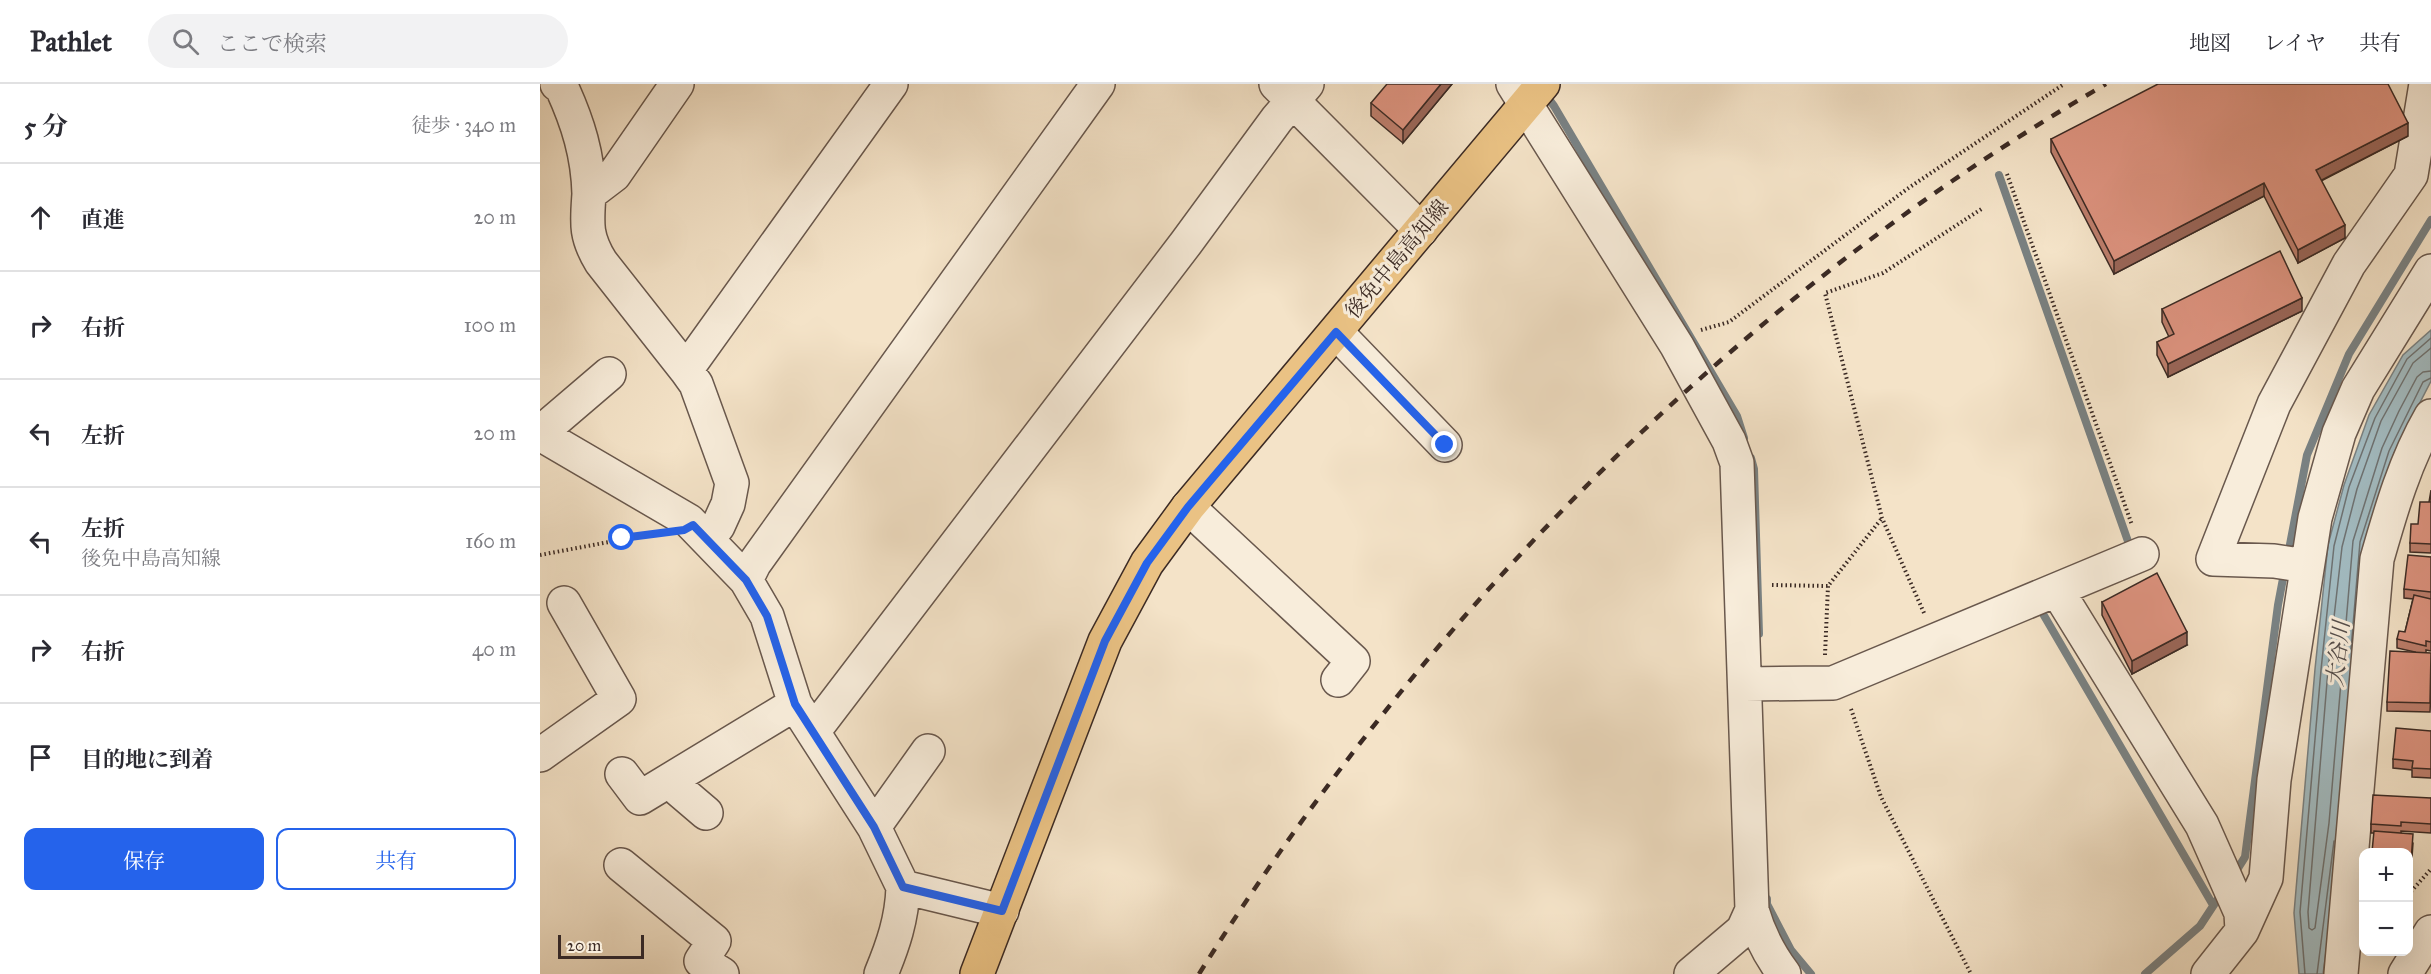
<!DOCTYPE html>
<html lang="ja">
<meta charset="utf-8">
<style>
body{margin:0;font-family:"IM FELL Great Primer","Noto Serif JP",serif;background:#f2f2f3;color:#2b2b33}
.controls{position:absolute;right:18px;bottom:18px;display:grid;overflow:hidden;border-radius:12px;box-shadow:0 6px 24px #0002}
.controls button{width:54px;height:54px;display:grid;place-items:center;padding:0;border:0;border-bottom:2px solid #e1e1e2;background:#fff;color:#2b2b33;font:30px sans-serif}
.scale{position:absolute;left:18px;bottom:15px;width:86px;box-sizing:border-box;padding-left:6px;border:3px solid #3b2a24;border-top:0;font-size:16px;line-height:21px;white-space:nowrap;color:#3b2a24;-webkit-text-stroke:4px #f8eddb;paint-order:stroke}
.stop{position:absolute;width:18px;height:18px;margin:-14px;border:4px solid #2563eb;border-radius:50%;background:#fff}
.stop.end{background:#2563eb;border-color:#fff;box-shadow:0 2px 6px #0008}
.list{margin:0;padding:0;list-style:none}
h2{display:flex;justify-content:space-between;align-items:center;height:78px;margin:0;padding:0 24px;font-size:26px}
h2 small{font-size:20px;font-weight:400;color:#7c7c81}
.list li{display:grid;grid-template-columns:39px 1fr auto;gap:18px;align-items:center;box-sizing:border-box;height:108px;padding:0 24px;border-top:2px solid #e1e1e2}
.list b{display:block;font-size:22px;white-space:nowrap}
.list p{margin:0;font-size:20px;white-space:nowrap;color:#7c7c81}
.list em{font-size:20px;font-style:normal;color:#7c7c81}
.actions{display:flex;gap:12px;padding:18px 24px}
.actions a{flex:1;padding:14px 0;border:2px solid #2563eb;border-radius:12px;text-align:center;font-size:21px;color:#2563eb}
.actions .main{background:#2563eb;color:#fff}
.icon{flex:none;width:33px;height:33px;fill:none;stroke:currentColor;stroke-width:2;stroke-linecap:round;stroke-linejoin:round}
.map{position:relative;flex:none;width:1891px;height:890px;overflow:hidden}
header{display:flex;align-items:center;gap:36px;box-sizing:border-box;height:84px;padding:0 30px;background:#fff;border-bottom:2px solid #e1e1e2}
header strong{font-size:28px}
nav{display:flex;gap:33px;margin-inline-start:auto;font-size:21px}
.search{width:420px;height:54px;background:#f2f2f3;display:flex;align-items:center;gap:15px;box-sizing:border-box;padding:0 21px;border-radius:33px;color:#7c7c81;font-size:22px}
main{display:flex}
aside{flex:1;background:#fff}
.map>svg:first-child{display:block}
.water{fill:#a2bbc1;stroke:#798182;stroke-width:1.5}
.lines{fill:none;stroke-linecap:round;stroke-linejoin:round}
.shore{stroke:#6e7272;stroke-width:1.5}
.stream{stroke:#798182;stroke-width:8}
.minor-casing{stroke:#69584d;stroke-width:36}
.major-casing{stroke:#3b2a24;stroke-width:36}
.path{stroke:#3b2a24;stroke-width:4;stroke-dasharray:1.5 3;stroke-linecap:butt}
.minor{stroke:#f8eddb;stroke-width:33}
.major{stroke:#eac284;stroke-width:33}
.rail{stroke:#3b2a24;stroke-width:4.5;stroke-dasharray:10 10;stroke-linecap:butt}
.wall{fill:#bd7e6c;stroke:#3b2a24;stroke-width:1.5}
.shaded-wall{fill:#9a6658;stroke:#3b2a24;stroke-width:1.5}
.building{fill:#dc927e;stroke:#3b2a24;stroke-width:1.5}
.route{stroke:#2563eb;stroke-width:8}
.labels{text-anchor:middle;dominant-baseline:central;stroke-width:6;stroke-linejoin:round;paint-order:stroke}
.street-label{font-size:21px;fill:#3b2a24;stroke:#f8eddb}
.water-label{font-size:22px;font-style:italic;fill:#554e4b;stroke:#f8eddb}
</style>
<header>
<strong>Pathlet</strong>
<div class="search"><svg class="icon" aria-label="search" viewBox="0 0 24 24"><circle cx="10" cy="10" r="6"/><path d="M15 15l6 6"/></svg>ここで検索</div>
<nav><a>地図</a><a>レイヤ</a><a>共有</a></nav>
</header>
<main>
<aside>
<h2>5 分<small>徒歩 · 340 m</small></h2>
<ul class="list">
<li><svg class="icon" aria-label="ahead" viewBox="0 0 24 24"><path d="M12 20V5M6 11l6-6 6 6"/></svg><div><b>直進</b></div><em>20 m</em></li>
<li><svg class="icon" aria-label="right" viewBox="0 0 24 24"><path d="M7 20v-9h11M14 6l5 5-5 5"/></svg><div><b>右折</b></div><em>100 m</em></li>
<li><svg class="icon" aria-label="left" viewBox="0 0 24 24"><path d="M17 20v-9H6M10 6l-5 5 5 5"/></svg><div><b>左折</b></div><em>20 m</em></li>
<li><svg class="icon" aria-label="left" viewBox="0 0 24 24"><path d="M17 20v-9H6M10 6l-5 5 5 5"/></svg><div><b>左折</b><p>後免中島高知線</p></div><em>160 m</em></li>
<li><svg class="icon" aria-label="right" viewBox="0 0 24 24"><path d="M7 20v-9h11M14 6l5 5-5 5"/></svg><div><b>右折</b></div><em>40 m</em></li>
<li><svg class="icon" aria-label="arrive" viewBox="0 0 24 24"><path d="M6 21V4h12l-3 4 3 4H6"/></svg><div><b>目的地に到着</b></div></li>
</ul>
<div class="actions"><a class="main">保存</a><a>共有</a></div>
</aside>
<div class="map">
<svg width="1891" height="890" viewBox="0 0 1891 890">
<rect width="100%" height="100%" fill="#f4e3c8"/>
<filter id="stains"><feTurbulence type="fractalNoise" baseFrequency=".00333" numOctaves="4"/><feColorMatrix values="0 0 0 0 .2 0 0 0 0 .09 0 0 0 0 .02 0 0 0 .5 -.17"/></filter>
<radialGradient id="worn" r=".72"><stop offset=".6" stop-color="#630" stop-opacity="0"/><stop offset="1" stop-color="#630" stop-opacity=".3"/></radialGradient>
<path class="water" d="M 1891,246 L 1891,297 L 1854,369 L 1826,460 L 1803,741 L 1783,890 L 1759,890 L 1754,829 L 1775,585 L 1788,461 L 1804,401 L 1829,331 L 1863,271 Z"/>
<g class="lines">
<path class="shore" d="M 1891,264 L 1873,279 L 1841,337 L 1817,405 L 1802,463 L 1788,586 L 1768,828 L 1769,844 L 1772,846 L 1775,844 L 1789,739 L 1813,457 L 1842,364 L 1859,327 L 1877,293 L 1883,288 L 1891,287
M 1811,565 L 1820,458 L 1849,367 L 1883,298 L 1891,294
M 1765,890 L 1760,828 L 1781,586 L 1794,462 L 1809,403 L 1835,334 L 1867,275 L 1891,254
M 1777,890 L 1794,757"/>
<path class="stream" d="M 1005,10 L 1014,22 L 1197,332 L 1204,354
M 1459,91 L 1590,463
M 1211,374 L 1214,385 L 1219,550
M 1748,471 L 1767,371 L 1809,270 L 1891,136
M 1499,523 L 1673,821
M 1693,792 L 1705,773 L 1738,521 L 1745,484
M 1227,815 L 1227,820 L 1251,866 L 1271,890
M 1605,890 L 1660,842 L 1683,807"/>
<g class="minor-casing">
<path id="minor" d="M 17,0 L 22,4 C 38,39 48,71 49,110
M 137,0 L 74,91 L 49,110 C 47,139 45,152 61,178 L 146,286
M 736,0 L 881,146
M 973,0 L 1137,262 L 1189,357 L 1197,379 L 1212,826 L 1203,846 L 1151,890
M 796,248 L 905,361
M 0,349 L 69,290
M 0,350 L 149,437 L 206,496 L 227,532 L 255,620 L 334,743 L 363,803 L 462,827
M 648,423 L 813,577 L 798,596
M 168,455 L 178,442 L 188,420 L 192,399 L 156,300 L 146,286 L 351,0
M 1767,482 L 1734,477 L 1673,475 L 1734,320 L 1809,180 L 1871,91 L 1886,0
M 206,496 L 214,480 L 558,0
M 1517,506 L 1662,741 L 1701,829 L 1702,847 L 1668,890
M 1205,600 L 1293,599 L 1602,470
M 273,648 L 646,159 L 737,35 L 767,0
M 0,671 L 79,615 L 24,519
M 82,690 L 100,714 L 255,620
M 132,695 L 139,706 L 166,729
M 334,743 L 388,667
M 81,781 L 174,857 L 161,877 L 182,890
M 1212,826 C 1219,851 1229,870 1244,890
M 1702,847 L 1726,794 L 1734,696 L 1775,434 L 1799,349 L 1818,305 L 1891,187
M 341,890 C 353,861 362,835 363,803
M 1801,890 L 1837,475 C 1851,426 1865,377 1891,332
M 1865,890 L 1891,848"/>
</g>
<g class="major-casing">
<path id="major" d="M 437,890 L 565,557 L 607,479 L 648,423 L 1003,0"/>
</g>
<path class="path" d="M 1467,90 L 1592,441
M 1161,246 L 1189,238 L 1367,105 L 1524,0
M 0,471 L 111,450
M 1232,501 L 1288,502 L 1342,434
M 1384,529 L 1342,434 L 1285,209 L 1343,189 L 1443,124
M 1285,571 L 1288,502
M 1311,625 L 1341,713 L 1431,890
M 1868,811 L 1891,785"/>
<use href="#minor" class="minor"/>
<use href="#major" class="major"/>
<path class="rail" d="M 659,890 C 885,529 1196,214 1566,0"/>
</g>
<path class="wall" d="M 912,0 L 863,59 L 831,32 L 831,19 Z
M 1868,52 L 1781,97 L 1805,154 L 1758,179 L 1724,112 L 1574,190 L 1511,68 L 1511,55 Z
M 1622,225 L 1762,227 L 1628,293 L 1617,271 L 1617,258 L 1629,253 L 1622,238 Z
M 1891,406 L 1891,469 L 1870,468 L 1870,459 L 1889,418 Z
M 1891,473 L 1891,567 L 1886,566 L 1886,568 L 1891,607 L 1890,628 L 1847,627 L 1847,618 L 1875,568 L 1857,564 L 1857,555 L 1865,548 L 1873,515 L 1864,514 L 1864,505 Z
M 1562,518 L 1647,561 L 1592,590 L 1562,531 Z
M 1891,647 L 1891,694 L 1872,693 L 1872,686 L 1853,684 L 1853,675 Z
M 1891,714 L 1891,749 L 1861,747 L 1861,749 L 1873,759 L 1871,787 L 1869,787 L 1869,768 L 1834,749 L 1831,749 L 1831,740 Z"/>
<path class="shaded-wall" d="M 901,0 L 912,0 L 863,59 L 863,46 Z
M 1868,39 L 1868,52 L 1776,99 L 1776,86 Z
M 1724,99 L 1724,112 L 1574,190 L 1574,177 Z
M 1805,141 L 1805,154 L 1758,179 L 1758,166 Z
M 1762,214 L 1762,227 L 1628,293 L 1628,280 Z
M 1647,548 L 1647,561 L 1592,590 L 1592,577 Z"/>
<path class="building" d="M 847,0 L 901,0 L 863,46 L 831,19 Z
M 1618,0 L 1848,0 L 1868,39 L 1776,86 L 1805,141 L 1758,166 L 1724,99 L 1574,177 L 1511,55 Z
M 1740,167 L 1762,214 L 1628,280 L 1617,258 L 1634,250 L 1622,225 Z
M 1880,418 L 1891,418 L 1891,460 L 1870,459 L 1871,440 L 1878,440 Z
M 1868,471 L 1891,473 L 1891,508 L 1864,505 Z
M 1617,489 L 1647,548 L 1592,577 L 1562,518 Z
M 1874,511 L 1891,515 L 1891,558 L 1886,557 L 1886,562 L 1857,555 L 1859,547 L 1865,548 Z
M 1850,567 L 1891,569 L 1890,619 L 1847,618 Z
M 1856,644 L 1891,647 L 1891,685 L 1872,684 L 1873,677 L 1853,675 Z
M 1833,711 L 1891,714 L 1891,740 L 1861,738 L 1861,742 L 1831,740 Z
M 1834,747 L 1873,750 L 1871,778 L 1869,778 L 1869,768 L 1832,768 Z"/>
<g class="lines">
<path class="route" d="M 82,454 L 144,446 L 153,441 L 206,496 L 227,532 L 255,620 L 334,743 L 363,803 L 462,827 L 565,557 L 607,479 L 648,423 L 796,248 L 905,361"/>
</g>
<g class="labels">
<g class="street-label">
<text transform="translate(857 175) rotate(-50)">後免中島高知線</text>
</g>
<g class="water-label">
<text transform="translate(1798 570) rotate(-84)">大谷川</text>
</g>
</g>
<rect width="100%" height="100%" filter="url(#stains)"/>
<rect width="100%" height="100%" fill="url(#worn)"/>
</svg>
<div class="controls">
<button>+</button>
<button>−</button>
</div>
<div class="scale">20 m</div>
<div class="stop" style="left:82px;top:454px"></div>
<div class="stop end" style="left:905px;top:361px"></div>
</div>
</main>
